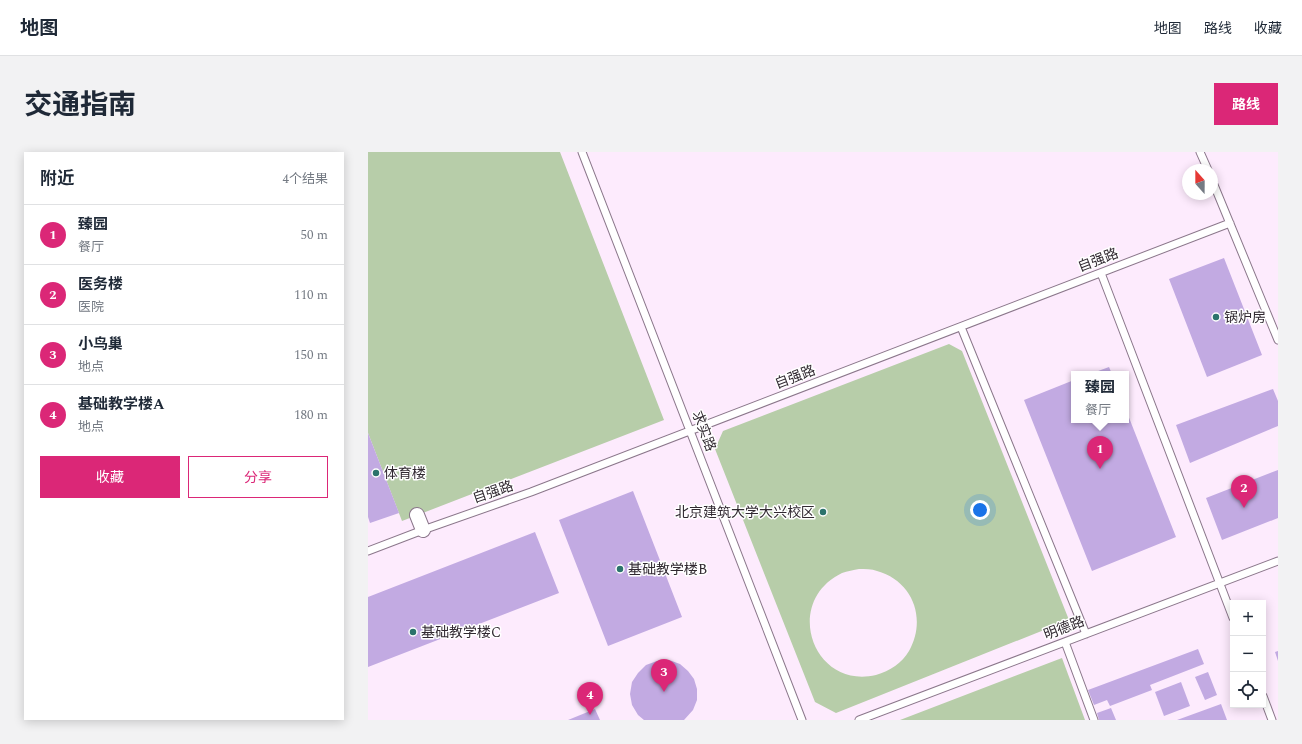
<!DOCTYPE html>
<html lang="zh">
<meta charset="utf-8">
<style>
body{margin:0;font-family:Spectral,"Noto Sans SC",serif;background:#f2f2f3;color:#1f2937}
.controls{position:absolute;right:12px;bottom:12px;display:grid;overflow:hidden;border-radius:0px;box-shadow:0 2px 10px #0003}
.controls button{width:36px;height:36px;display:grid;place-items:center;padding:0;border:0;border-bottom:1px solid #e0e1e3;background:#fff;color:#1f2937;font:20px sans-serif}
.compass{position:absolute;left:814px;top:12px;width:36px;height:36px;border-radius:50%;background:#fff;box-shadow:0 2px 10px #0003;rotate:339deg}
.you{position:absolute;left:612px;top:358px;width:14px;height:14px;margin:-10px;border:3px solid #fff;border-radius:50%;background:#1a73e8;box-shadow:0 0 0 6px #1a73e833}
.badge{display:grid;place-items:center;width:26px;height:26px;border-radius:50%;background:#db2777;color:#fff;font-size:13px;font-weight:700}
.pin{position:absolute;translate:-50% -33px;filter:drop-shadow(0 1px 2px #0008)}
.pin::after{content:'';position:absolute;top:21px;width:14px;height:12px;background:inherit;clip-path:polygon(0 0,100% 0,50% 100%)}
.popup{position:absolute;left:703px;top:219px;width:58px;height:52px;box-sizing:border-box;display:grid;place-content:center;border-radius:0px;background:#fff;filter:drop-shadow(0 1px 3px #0005);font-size:13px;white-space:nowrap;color:#747a83}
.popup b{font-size:15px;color:#1f2937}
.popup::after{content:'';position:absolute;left:50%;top:100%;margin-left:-8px;border:8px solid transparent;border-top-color:#fff}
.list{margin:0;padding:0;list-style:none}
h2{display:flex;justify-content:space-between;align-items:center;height:52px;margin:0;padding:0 16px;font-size:17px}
h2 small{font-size:13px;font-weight:400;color:#747a83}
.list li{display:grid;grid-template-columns:26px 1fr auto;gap:12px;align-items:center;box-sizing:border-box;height:60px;padding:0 16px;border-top:1px solid #e0e1e3}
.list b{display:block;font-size:15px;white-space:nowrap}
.list p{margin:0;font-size:13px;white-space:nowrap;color:#747a83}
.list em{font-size:13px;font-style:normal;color:#747a83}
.actions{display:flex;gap:8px;padding:12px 16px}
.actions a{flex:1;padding:9px 0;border:1px solid #db2777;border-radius:0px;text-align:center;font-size:14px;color:#db2777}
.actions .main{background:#db2777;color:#fff}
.icon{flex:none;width:22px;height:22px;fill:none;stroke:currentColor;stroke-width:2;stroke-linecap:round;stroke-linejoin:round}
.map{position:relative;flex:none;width:910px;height:568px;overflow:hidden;border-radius:0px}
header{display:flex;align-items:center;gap:24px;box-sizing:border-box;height:56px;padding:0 20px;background:#fff;border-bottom:1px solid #e0e1e3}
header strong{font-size:19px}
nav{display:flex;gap:22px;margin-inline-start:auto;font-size:14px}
.intro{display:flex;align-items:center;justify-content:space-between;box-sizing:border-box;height:96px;padding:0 24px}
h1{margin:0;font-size:28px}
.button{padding:10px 18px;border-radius:0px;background:#db2777;color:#fff;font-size:14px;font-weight:700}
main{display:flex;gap:24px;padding:0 24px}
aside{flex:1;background:#fff;border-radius:0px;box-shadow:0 2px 10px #0003}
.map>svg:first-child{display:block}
.green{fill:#b7cda9;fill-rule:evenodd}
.building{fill:#c2aae2}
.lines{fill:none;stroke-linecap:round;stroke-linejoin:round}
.lane-casing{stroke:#8b778b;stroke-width:9}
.street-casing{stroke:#8b778b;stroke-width:16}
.lane{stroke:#fff;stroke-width:7}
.street{stroke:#fff;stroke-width:14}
.poi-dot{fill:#2b736c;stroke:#fff;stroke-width:1.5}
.labels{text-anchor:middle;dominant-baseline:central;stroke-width:3;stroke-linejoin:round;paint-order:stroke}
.street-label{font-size:14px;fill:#312931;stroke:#fff}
.poi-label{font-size:14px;fill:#312931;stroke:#fff;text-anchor:start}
</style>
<header>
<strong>地图</strong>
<nav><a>地图</a><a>路线</a><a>收藏</a></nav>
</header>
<div class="intro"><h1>交通指南</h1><a class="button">路线</a></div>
<main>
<aside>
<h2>附近<small>4个结果</small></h2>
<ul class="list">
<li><span class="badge">1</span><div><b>臻园</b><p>餐厅</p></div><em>50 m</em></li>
<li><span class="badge">2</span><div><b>医务楼</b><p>医院</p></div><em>110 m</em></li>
<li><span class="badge">3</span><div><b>小鸟巢</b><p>地点</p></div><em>150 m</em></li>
<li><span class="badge">4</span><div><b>基础教学楼A</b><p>地点</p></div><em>180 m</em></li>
</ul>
<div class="actions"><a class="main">收藏</a><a>分享</a></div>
</aside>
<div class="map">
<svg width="910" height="568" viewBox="0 0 910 568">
<rect width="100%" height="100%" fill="#fdebfd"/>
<path class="green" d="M 0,0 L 192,0 L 296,268 L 34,369 L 0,281 Z
M 581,192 L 594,199 L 701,468 L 468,561 L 447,550 L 347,297 L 355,279 ZM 491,417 C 497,417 504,417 509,419 C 545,429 559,467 541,499 C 534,511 522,519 508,523 C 445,538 414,450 474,421 C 479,419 486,418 491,417 Z
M 694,506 L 717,568 L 532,568 Z"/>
<path class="building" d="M 856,106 L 894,203 L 839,225 L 801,127 Z
M 741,215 L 744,222 L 722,222 Z
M 706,228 L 706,268 L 758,268 L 758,258 L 808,385 L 724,419 L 656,248 Z
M 905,237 L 910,249 L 910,274 L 822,311 L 808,273 Z
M 0,281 L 31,361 L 2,371 L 0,365 Z
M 910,318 L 910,366 L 854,388 L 838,346 Z
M 265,339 L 314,465 L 240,494 L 191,368 Z
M 167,380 L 191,441 L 0,515 L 0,445 Z
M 830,497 L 836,512 L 782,533 L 784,538 L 742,554 L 739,548 L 726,553 L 720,538 Z
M 910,499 L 910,509 L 907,500 Z
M 301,508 L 312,512 L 320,519 L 326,527 L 329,537 L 329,548 L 325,558 L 316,568 L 276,568 L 270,563 L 264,553 L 262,542 L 264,530 L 270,521 L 278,513 L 289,509 Z
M 840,520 L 849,543 L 837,548 L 827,525 Z
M 813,530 L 822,554 L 796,564 L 787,540 Z
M 853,552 L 859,568 L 809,568 Z
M 743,556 L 748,568 L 731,568 L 729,561 Z
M 227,557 L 232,568 L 200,568 Z"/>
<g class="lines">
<g class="lane-casing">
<path id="lane" d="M 214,0 L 434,568
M 832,0 L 840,18
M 844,28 L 910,188
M 733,121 L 865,466
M 593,175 L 718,482
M 0,399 L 55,378 L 163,340 L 862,71
M 697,490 L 726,568
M 895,544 L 904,568
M 491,568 L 910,409"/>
</g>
<g class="street-casing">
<path id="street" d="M 49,363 L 55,378"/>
</g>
<use href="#lane" class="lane"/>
<use href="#street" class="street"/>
</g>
<g class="poi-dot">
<circle cx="848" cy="165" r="4"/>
<circle cx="8" cy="321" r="4"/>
<circle cx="455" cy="360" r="4"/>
<circle cx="252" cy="417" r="4"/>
<circle cx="45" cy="480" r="4"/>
</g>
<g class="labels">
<g class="street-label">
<text transform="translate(730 108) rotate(-21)">自强路</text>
<text transform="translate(427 225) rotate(-21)">自强路</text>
<text transform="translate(336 279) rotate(69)">求实路</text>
<text transform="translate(125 340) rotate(-19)">自强路</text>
<text transform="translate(696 476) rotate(-21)">明德路</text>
</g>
<g class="poi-label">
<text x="856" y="165">锅炉房</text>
<text x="16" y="321">体育楼</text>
<text x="447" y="360" text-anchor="end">北京建筑大学大兴校区</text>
<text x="260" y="417">基础教学楼B</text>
<text x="53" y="480">基础教学楼C</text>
</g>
</g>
</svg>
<div class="controls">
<button>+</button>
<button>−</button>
<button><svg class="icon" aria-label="locate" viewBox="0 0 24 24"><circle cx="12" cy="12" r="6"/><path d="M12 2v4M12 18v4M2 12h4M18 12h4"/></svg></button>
</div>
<svg class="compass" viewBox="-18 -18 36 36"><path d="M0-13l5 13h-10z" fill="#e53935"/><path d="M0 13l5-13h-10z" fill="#747a83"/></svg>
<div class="you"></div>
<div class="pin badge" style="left:732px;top:317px">1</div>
<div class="popup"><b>臻园</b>餐厅</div>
<div class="pin badge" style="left:876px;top:356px">2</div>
<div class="pin badge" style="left:296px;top:540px">3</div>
<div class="pin badge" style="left:222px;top:563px">4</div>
</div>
</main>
